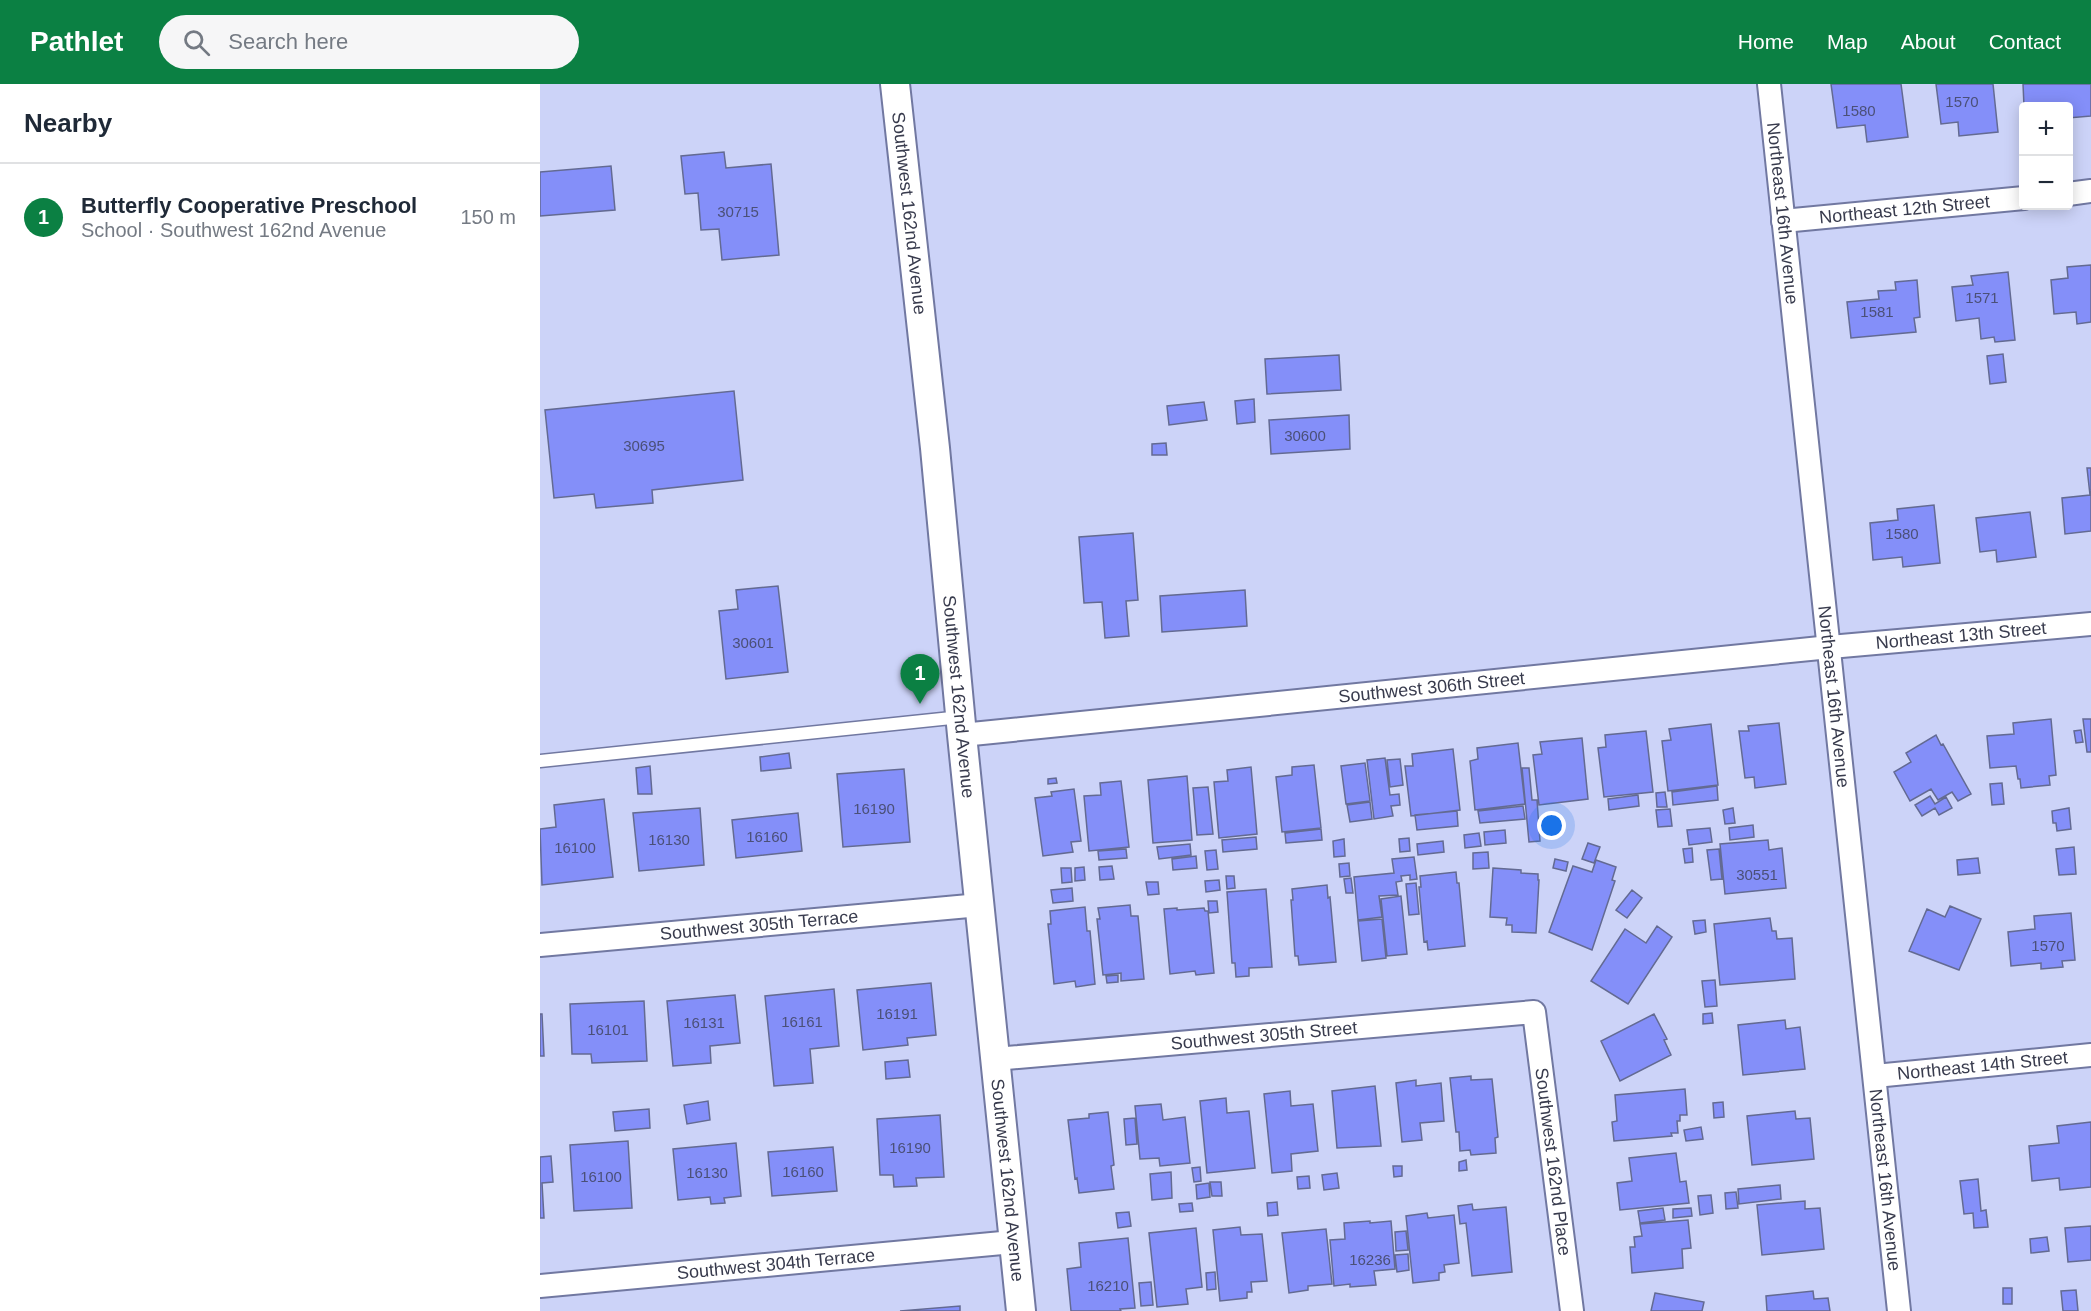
<!DOCTYPE html>
<meta charset="utf-8">
<style>
body{margin:0;font-family:Arial,sans-serif;background:#f6f6f7;color:#1f2937}
.controls{position:absolute;right:18px;top:18px;display:grid;overflow:hidden;border-radius:6px;box-shadow:0 3px 15px #0003}
.controls button{width:54px;height:54px;display:grid;place-items:center;padding:0;border:0;border-bottom:2px solid #e0e1e3;background:#fff;color:#1f2937;font:30px sans-serif}
.you{position:absolute;left:1012px;top:742px;width:21px;height:21px;margin:-15px;border:4px solid #fff;border-radius:50%;background:#1a73e8;box-shadow:0 0 0 9px #1a73e833}
.badge{display:grid;place-items:center;width:39px;height:39px;border-radius:50%;background:#0b8043;color:#fff;font-size:20px;font-weight:700}
.pin{position:absolute;translate:-50% -50px;filter:drop-shadow(0 2px 3px #0008)}
.pin::after{content:'';position:absolute;top:32px;width:21px;height:18px;background:inherit;clip-path:polygon(0 0,100% 0,50% 100%)}
.list{margin:0;padding:0;list-style:none}
h2{display:flex;justify-content:space-between;align-items:center;height:78px;margin:0;padding:0 24px;font-size:26px}
h2 small{font-size:20px;font-weight:400;color:#747a83}
.list li{display:grid;grid-template-columns:39px 1fr auto;gap:18px;align-items:center;box-sizing:border-box;height:108px;padding:0 24px;border-top:2px solid #e0e1e3}
.list b{display:block;font-size:22px;white-space:nowrap}
.list p{margin:0;font-size:20px;white-space:nowrap;color:#747a83}
.list em{font-size:20px;font-style:normal;color:#747a83}
.icon{flex:none;width:33px;height:33px;fill:none;stroke:currentColor;stroke-width:2;stroke-linecap:round;stroke-linejoin:round}
.map{position:relative;flex:none;width:1551px;height:1227px;overflow:hidden}
header{display:flex;align-items:center;gap:36px;box-sizing:border-box;height:84px;padding:0 30px;background:#0b8043;color:#fff}
header strong{font-size:28px}
nav{display:flex;gap:33px;margin-inline-start:auto;font-size:21px}
.search{width:420px;height:54px;background:#f6f6f7;display:flex;align-items:center;gap:15px;box-sizing:border-box;padding:0 21px;border-radius:33px;color:#747a83;font-size:22px}
main{display:flex}
aside{flex:1;background:#fff}
.map>svg:first-child{display:block}
.building{fill:#848ff9;stroke:#636a92;stroke-width:1.5}
.lines{fill:none;stroke-linecap:round;stroke-linejoin:round}
.service-casing{stroke:#7178a1;stroke-width:15}
.minor-casing{stroke:#7178a1;stroke-width:26}
.tertiary-casing{stroke:#7178a1;stroke-width:32}
.service{stroke:#fff;stroke-width:12}
.minor{stroke:#fff;stroke-width:22}
.tertiary{stroke:#fff;stroke-width:28}
.labels{text-anchor:middle;dominant-baseline:central;stroke-width:5;stroke-linejoin:round;paint-order:stroke}
.number-label{font-size:15px;fill:#4b5078}
.street-label{font-size:18px;fill:#383b4d;stroke:#f4f6ff}
</style>
<header>
<strong>Pathlet</strong>
<div class="search"><svg class="icon" aria-label="search" viewBox="0 0 24 24"><circle cx="10" cy="10" r="6"/><path d="M15 15l6 6"/></svg>Search here</div>
<nav><a>Home</a><a>Map</a><a>About</a><a>Contact</a></nav>
</header>
<main>
<aside>
<h2>Nearby<small></small></h2>
<ul class="list">
<li><span class="badge">1</span><div><b>Butterfly Cooperative Preschool</b><p>School · Southwest 162nd Avenue</p></div><em>150 m</em></li>
</ul>
</aside>
<div class="map">
<svg width="1551" height="1227" viewBox="0 0 1551 1227">
<rect width="100%" height="100%" fill="#ccd3f8"/>
<path class="building" d="M 1291,0 L 1361,0 L 1368,53 L 1327,58 L 1325,41 L 1297,44 Z
M 1396,0 L 1453,0 L 1458,48 L 1419,52 L 1418,38 L 1401,40 Z
M 1483,0 L 1551,0 L 1551,32 L 1528,34 L 1528,22 L 1519,22 L 1519,20 L 1484,22 Z
M 184,68 L 186,84 L 231,80 L 239,171 L 182,176 L 179,145 L 161,146 L 158,109 L 145,110 L 141,72 Z
M 71,82 L 75,126 L 0,132 L 0,88 Z
M 1551,181 L 1551,238 L 1537,240 L 1536,228 L 1514,230 L 1511,196 L 1528,194 L 1527,183 Z
M 1468,188 L 1475,256 L 1455,258 L 1454,253 L 1441,255 L 1439,234 L 1416,237 L 1412,203 L 1433,201 L 1431,192 Z
M 1377,196 L 1380,233 L 1374,234 L 1376,248 L 1311,254 L 1307,218 L 1339,215 L 1338,207 L 1356,206 L 1355,198 Z
M 1463,270 L 1466,298 L 1450,300 L 1447,272 Z
M 799,271 L 801,306 L 727,310 L 725,275 Z
M 194,307 L 203,396 L 112,406 L 113,419 L 56,424 L 54,410 L 14,414 L 5,326 Z
M 714,315 L 715,338 L 697,340 L 695,317 Z
M 664,318 L 667,336 L 629,341 L 627,322 Z
M 809,331 L 810,365 L 731,370 L 729,336 Z
M 626,359 L 627,371 L 612,371 L 612,360 Z
M 1547,384 L 1551,384 L 1551,447 L 1525,450 L 1522,414 L 1550,411 Z
M 1394,421 L 1400,479 L 1363,483 L 1362,473 L 1333,476 L 1330,439 L 1358,436 L 1357,425 Z
M 1490,428 L 1496,473 L 1457,478 L 1456,466 L 1440,468 L 1436,434 Z
M 593,449 L 598,516 L 586,517 L 589,552 L 565,554 L 562,518 L 544,519 L 539,453 Z
M 238,502 L 248,588 L 186,595 L 179,527 L 198,525 L 196,506 Z
M 705,506 L 707,542 L 622,548 L 620,512 Z
M 1511,635 L 1516,691 L 1509,692 L 1510,701 L 1481,704 L 1480,695 L 1478,695 L 1476,682 L 1450,684 L 1447,652 L 1474,650 L 1473,639 Z
M 1543,635 L 1551,635 L 1551,668 L 1547,668 Z
M 1239,639 L 1246,700 L 1215,704 L 1214,693 L 1205,694 L 1199,647 L 1209,647 L 1208,642 Z
M 1171,640 L 1178,701 L 1128,707 L 1122,657 L 1131,656 L 1129,645 Z
M 1541,646 L 1543,658 L 1536,659 L 1534,647 Z
M 1106,647 L 1113,708 L 1064,713 L 1058,664 L 1066,663 L 1065,651 Z
M 1396,651 L 1401,661 L 1403,660 L 1431,710 L 1418,717 L 1412,708 L 1398,716 L 1391,705 L 1370,717 L 1354,688 L 1371,678 L 1366,669 Z
M 1042,654 L 1048,715 L 999,721 L 993,671 L 1002,670 L 1000,658 Z
M 978,659 L 985,720 L 935,726 L 930,677 L 938,675 L 937,664 Z
M 913,665 L 920,726 L 871,732 L 865,682 L 873,682 L 872,670 Z
M 249,669 L 251,684 L 221,687 L 220,673 Z
M 845,674 L 850,711 L 859,710 L 860,721 L 851,722 L 853,732 L 834,735 L 827,676 Z
M 860,675 L 863,701 L 850,703 L 847,676 Z
M 825,679 L 830,717 L 806,720 L 801,682 Z
M 774,681 L 781,744 L 742,748 L 736,693 L 752,691 L 752,683 Z
M 110,682 L 112,710 L 98,710 L 96,684 Z
M 711,683 L 717,750 L 679,754 L 674,698 L 688,697 L 687,686 Z
M 982,684 L 989,684 L 992,716 L 997,716 L 1000,757 L 989,758 Z
M 364,685 L 370,758 L 303,763 L 297,690 Z
M 647,692 L 652,756 L 613,759 L 608,696 Z
M 516,694 L 517,699 L 508,700 L 508,695 Z
M 581,697 L 589,763 L 549,767 L 544,712 L 561,711 L 560,699 Z
M 1462,699 L 1464,720 L 1452,721 L 1450,700 Z
M 1177,702 L 1178,716 L 1133,721 L 1132,708 Z
M 668,703 L 673,750 L 657,751 L 653,704 Z
M 534,705 L 541,757 L 531,758 L 533,768 L 503,772 L 495,714 L 512,712 L 511,708 Z
M 1125,708 L 1127,723 L 1117,723 L 1116,709 Z
M 1098,711 L 1099,722 L 1069,726 L 1068,715 Z
M 1390,712 L 1395,720 L 1406,713 L 1412,724 L 1399,731 L 1395,724 L 1382,732 L 1375,721 Z
M 64,715 L 73,793 L 2,801 L 0,745 L 16,743 L 14,721 Z
M 830,718 L 832,735 L 810,738 L 807,721 Z
M 983,722 L 985,735 L 940,739 L 938,727 Z
M 160,724 L 164,781 L 99,787 L 93,729 Z
M 1193,724 L 1195,739 L 1185,740 L 1183,726 Z
M 1529,724 L 1531,745 L 1517,747 L 1516,739 L 1513,739 L 1512,727 Z
M 1130,725 L 1132,742 L 1118,743 L 1116,726 Z
M 917,727 L 918,742 L 877,746 L 875,731 Z
M 258,729 L 262,767 L 196,774 L 192,736 Z
M 1213,741 L 1214,753 L 1190,756 L 1189,744 Z
M 1170,744 L 1172,758 L 1149,761 L 1147,746 Z
M 781,745 L 782,756 L 746,759 L 745,749 Z
M 965,746 L 966,759 L 945,761 L 944,748 Z
M 939,749 L 941,762 L 925,764 L 924,751 Z
M 716,753 L 717,765 L 683,768 L 682,756 Z
M 869,754 L 870,767 L 860,768 L 859,755 Z
M 804,755 L 805,772 L 794,773 L 793,757 Z
M 1228,756 L 1229,766 L 1242,764 L 1246,804 L 1185,810 L 1180,760 Z
M 903,757 L 904,768 L 878,771 L 877,760 Z
M 1048,759 L 1060,763 L 1054,779 L 1042,775 Z
M 650,760 L 651,771 L 619,775 L 617,763 Z
M 1534,763 L 1536,790 L 1519,791 L 1516,765 Z
M 1152,764 L 1153,778 L 1145,779 L 1143,765 Z
M 586,765 L 587,774 L 559,776 L 558,767 Z
M 1179,765 L 1182,795 L 1171,796 L 1167,766 Z
M 676,766 L 678,785 L 667,786 L 665,767 Z
M 948,768 L 949,784 L 933,785 L 933,769 Z
M 656,772 L 657,784 L 633,786 L 632,775 Z
M 874,773 L 877,795 L 870,796 L 870,791 L 861,792 L 862,797 L 856,798 L 858,811 L 839,812 L 842,833 L 818,836 L 814,793 L 854,789 L 852,775 Z
M 1438,774 L 1440,789 L 1418,791 L 1417,776 Z
M 1015,775 L 1028,778 L 1026,787 L 1013,784 Z
M 1056,776 L 1076,783 L 1072,796 L 1075,797 L 1052,866 L 1009,848 L 1033,782 L 1052,788 Z
M 809,779 L 810,792 L 800,793 L 799,780 Z
M 572,782 L 574,795 L 560,796 L 559,783 Z
M 544,783 L 545,796 L 535,797 L 535,784 Z
M 521,784 L 531,784 L 532,798 L 522,799 Z
M 953,784 L 981,786 L 981,789 L 998,790 L 998,796 L 999,796 L 996,849 L 972,848 L 972,841 L 966,841 L 967,834 L 950,833 Z
M 916,788 L 917,799 L 919,799 L 925,862 L 888,866 L 887,857 L 884,858 L 879,803 L 881,803 L 880,792 Z
M 686,792 L 694,792 L 695,804 L 687,805 Z
M 811,794 L 813,809 L 806,809 L 804,795 Z
M 679,796 L 680,806 L 666,808 L 665,797 Z
M 606,798 L 618,798 L 619,810 L 608,811 Z
M 876,799 L 879,830 L 869,831 L 866,800 Z
M 787,801 L 788,814 L 790,813 L 796,878 L 759,881 L 758,872 L 755,872 L 751,816 L 753,816 L 752,805 Z
M 532,804 L 533,817 L 513,819 L 511,806 Z
M 726,805 L 732,883 L 709,884 L 709,892 L 696,893 L 695,879 L 692,879 L 687,808 Z
M 1092,806 L 1102,814 L 1087,834 L 1076,826 Z
M 861,812 L 867,870 L 847,872 L 841,815 Z
M 668,817 L 677,817 L 678,828 L 669,829 Z
M 590,821 L 591,832 L 598,832 L 604,895 L 581,897 L 581,889 L 563,891 L 557,835 L 560,835 L 558,824 Z
M 1410,822 L 1441,835 L 1419,886 L 1369,867 L 1387,825 L 1405,833 Z
M 545,823 L 547,847 L 550,847 L 555,900 L 536,903 L 535,897 L 514,900 L 508,840 L 511,840 L 510,827 Z
M 637,824 L 637,826 L 664,824 L 665,827 L 668,827 L 674,889 L 656,891 L 655,887 L 630,890 L 624,825 Z
M 1531,829 L 1535,876 L 1522,877 L 1523,883 L 1501,885 L 1501,879 L 1471,882 L 1468,848 L 1495,845 L 1494,832 Z
M 1230,834 L 1232,847 L 1236,847 L 1237,855 L 1252,854 L 1255,895 L 1180,901 L 1174,840 Z
M 842,835 L 846,874 L 822,877 L 818,837 Z
M 1165,836 L 1166,848 L 1155,850 L 1153,837 Z
M 1117,842 L 1132,853 L 1088,920 L 1051,897 L 1085,845 L 1106,859 Z
M 578,891 L 578,898 L 567,899 L 566,892 Z
M 1175,896 L 1177,922 L 1165,923 L 1162,897 Z
M 391,899 L 396,951 L 367,954 L 368,961 L 323,966 L 317,906 Z
M 294,905 L 299,962 L 270,965 L 273,999 L 234,1002 L 225,912 Z
M 195,911 L 200,959 L 170,962 L 171,979 L 133,982 L 127,917 Z
M 104,917 L 107,977 L 52,979 L 51,970 L 32,970 L 30,920 Z
M 1172,929 L 1173,939 L 1163,940 L 1163,930 Z
M 0,930 L 2,930 L 4,972 L 0,972 Z
M 1114,930 L 1127,955 L 1124,956 L 1131,971 L 1080,997 L 1061,957 Z
M 1245,936 L 1246,945 L 1260,943 L 1265,985 L 1203,991 L 1198,941 Z
M 368,976 L 370,993 L 346,995 L 345,978 Z
M 931,992 L 931,996 L 952,995 L 958,1053 L 955,1054 L 956,1069 L 931,1071 L 930,1066 L 920,1067 L 919,1048 L 916,1048 L 910,994 Z
M 876,996 L 876,1002 L 901,999 L 904,1037 L 880,1039 L 882,1056 L 862,1058 L 856,999 Z
M 835,1002 L 841,1062 L 797,1064 L 792,1007 Z
M 1145,1005 L 1147,1031 L 1140,1031 L 1140,1037 L 1137,1037 L 1138,1049 L 1131,1049 L 1132,1052 L 1074,1057 L 1072,1038 L 1077,1037 L 1075,1011 Z
M 750,1007 L 751,1022 L 773,1020 L 778,1067 L 751,1070 L 752,1087 L 732,1089 L 724,1010 Z
M 686,1014 L 687,1029 L 709,1027 L 715,1084 L 667,1089 L 660,1017 Z
M 168,1017 L 170,1036 L 147,1040 L 144,1021 Z
M 1183,1018 L 1184,1033 L 1174,1034 L 1173,1019 Z
M 621,1020 L 623,1036 L 645,1033 L 650,1079 L 620,1082 L 619,1074 L 600,1075 L 595,1022 Z
M 109,1025 L 110,1044 L 75,1047 L 73,1028 Z
M 1255,1027 L 1256,1035 L 1270,1034 L 1274,1075 L 1212,1081 L 1207,1032 Z
M 568,1028 L 574,1081 L 571,1082 L 574,1105 L 539,1109 L 537,1094 L 535,1095 L 528,1036 L 549,1034 L 549,1030 Z
M 400,1031 L 404,1093 L 376,1094 L 377,1102 L 354,1103 L 353,1091 L 340,1091 L 337,1035 Z
M 595,1034 L 597,1060 L 586,1061 L 584,1035 Z
M 1551,1038 L 1551,1103 L 1520,1106 L 1519,1094 L 1492,1097 L 1489,1062 L 1519,1059 L 1517,1042 Z
M 1161,1043 L 1163,1055 L 1146,1057 L 1144,1046 Z
M 88,1057 L 92,1124 L 34,1127 L 30,1061 Z
M 196,1059 L 201,1112 L 184,1114 L 185,1119 L 171,1120 L 170,1113 L 138,1116 L 133,1065 Z
M 293,1063 L 297,1107 L 232,1112 L 228,1068 Z
M 1136,1069 L 1140,1098 L 1146,1097 L 1149,1119 L 1080,1126 L 1077,1099 L 1092,1097 L 1089,1074 Z
M 11,1072 L 13,1098 L 2,1099 L 4,1134 L 0,1134 L 0,1073 Z
M 926,1076 L 927,1086 L 919,1087 L 919,1078 Z
M 853,1082 L 862,1082 L 862,1092 L 854,1093 Z
M 660,1083 L 661,1097 L 654,1098 L 652,1084 Z
M 631,1088 L 632,1114 L 612,1116 L 610,1090 Z
M 797,1089 L 799,1104 L 784,1106 L 782,1091 Z
M 769,1092 L 770,1104 L 758,1105 L 757,1093 Z
M 1438,1095 L 1441,1127 L 1446,1126 L 1448,1143 L 1434,1144 L 1433,1129 L 1424,1130 L 1420,1097 Z
M 670,1098 L 681,1098 L 682,1112 L 672,1112 Z
M 669,1099 L 670,1113 L 657,1115 L 656,1101 Z
M 1240,1101 L 1241,1115 L 1199,1120 L 1198,1105 Z
M 1196,1108 L 1198,1124 L 1186,1125 L 1185,1109 Z
M 1171,1111 L 1173,1129 L 1160,1131 L 1158,1112 Z
M 1265,1117 L 1265,1125 L 1280,1124 L 1284,1165 L 1222,1171 L 1217,1121 Z
M 737,1118 L 738,1131 L 728,1132 L 727,1119 Z
M 652,1119 L 653,1127 L 640,1128 L 639,1120 Z
M 932,1120 L 933,1126 L 966,1123 L 972,1188 L 932,1192 L 926,1139 L 920,1140 L 918,1122 Z
M 1123,1124 L 1125,1136 L 1100,1139 L 1098,1127 Z
M 1151,1124 L 1152,1132 L 1133,1134 L 1133,1125 Z
M 589,1128 L 591,1142 L 578,1144 L 576,1129 Z
M 887,1129 L 888,1134 L 914,1131 L 919,1179 L 904,1181 L 905,1188 L 899,1189 L 899,1196 L 873,1199 L 866,1132 Z
M 1148,1136 L 1151,1164 L 1142,1165 L 1143,1184 L 1092,1189 L 1090,1163 L 1095,1163 L 1094,1153 L 1102,1152 L 1100,1140 Z
M 830,1137 L 830,1139 L 851,1137 L 855,1185 L 834,1187 L 836,1201 L 810,1203 L 810,1200 L 794,1202 L 790,1156 L 805,1155 L 804,1139 Z
M 1551,1142 L 1551,1176 L 1528,1178 L 1525,1144 Z
M 700,1143 L 701,1151 L 722,1150 L 727,1197 L 711,1198 L 712,1208 L 707,1208 L 707,1214 L 680,1217 L 673,1146 Z
M 656,1144 L 662,1203 L 646,1205 L 648,1220 L 617,1223 L 609,1149 Z
M 786,1145 L 792,1200 L 768,1202 L 768,1206 L 749,1209 L 742,1149 Z
M 866,1147 L 868,1166 L 856,1167 L 855,1148 Z
M 1507,1153 L 1509,1167 L 1491,1169 L 1490,1155 Z
M 588,1154 L 595,1224 L 580,1225 L 581,1227 L 531,1227 L 527,1185 L 541,1183 L 539,1159 Z
M 868,1170 L 869,1186 L 857,1188 L 855,1171 Z
M 675,1188 L 676,1205 L 667,1206 L 666,1189 Z
M 611,1198 L 613,1221 L 601,1222 L 599,1199 Z
M 1463,1204 L 1472,1204 L 1472,1220 L 1463,1220 Z
M 1536,1206 L 1538,1227 L 1523,1227 L 1521,1207 Z
M 1273,1207 L 1274,1215 L 1288,1214 L 1290,1227 L 1227,1227 L 1226,1212 Z
M 1115,1209 L 1164,1218 L 1162,1227 L 1111,1227 Z
M 420,1222 L 420,1227 L 360,1227 Z"/>
<g class="lines">
<g class="service-casing">
<path id="service" d="M 0,677 L 421,633"/>
</g>
<g class="minor-casing">
<g id="minor">
<path id="s1" d="M 1229,0 L 1359,1227"/>
<path d="M 1528,110 L 1551,107"/>
<path id="s2" d="M 1243,137 L 1484,114"/>
<path id="s3" d="M 422,651 L 1290,563 L 1551,540"/>
<path id="s4" d="M 0,861 L 440,821"/>
<path id="s5" d="M 455,975 L 994,928 L 1032,1227"/>
<path id="s6" d="M 1335,992 L 1551,971"/>
<path id="s7" d="M 0,1202 L 473,1158"/>
</g>
</g>
<g class="tertiary-casing">
<g id="tertiary">
<path id="s8" d="M 355,0 L 395,364 L 422,651 L 481,1227"/>
</g>
</g>
<use href="#service" class="service"/>
<use href="#minor" class="minor"/>
<use href="#tertiary" class="tertiary"/>
</g>
<g class="labels">
<g class="number-label">
<text x="1422" y="17">1570</text>
<text x="1319" y="26">1580</text>
<text x="198" y="127">30715</text>
<text x="1442" y="213">1571</text>
<text x="1337" y="227">1581</text>
<text x="765" y="351">30600</text>
<text x="104" y="361">30695</text>
<text x="1362" y="449">1580</text>
<text x="213" y="558">30601</text>
<text x="334" y="724">16190</text>
<text x="227" y="752">16160</text>
<text x="129" y="755">16130</text>
<text x="35" y="763">16100</text>
<text x="1217" y="790">30551</text>
<text x="1508" y="861">1570</text>
<text x="357" y="929">16191</text>
<text x="262" y="937">16161</text>
<text x="164" y="938">16131</text>
<text x="68" y="945">16101</text>
<text x="370" y="1063">16190</text>
<text x="263" y="1087">16160</text>
<text x="167" y="1088">16130</text>
<text x="61" y="1092">16100</text>
<text x="830" y="1175">16236</text>
<text x="568" y="1201">16210</text>
</g>
<g class="street-label">
<text stroke="none"><textPath href="#s2" startOffset="122">Northeast 12th Street</textPath></text>
<text stroke="none"><textPath href="#s8" startOffset="130">Southwest 162nd Avenue</textPath></text>
<text stroke="none"><textPath href="#s1" startOffset="130">Northeast 16th Avenue</textPath></text>
<text stroke="none"><textPath href="#s3" startOffset="1004">Northeast 13th Street</textPath></text>
<text stroke="none"><textPath href="#s3" startOffset="472">Southwest 306th Street</textPath></text>
<text stroke="none"><textPath href="#s8" startOffset="616">Southwest 162nd Avenue</textPath></text>
<text stroke="none"><textPath href="#s1" startOffset="616">Northeast 16th Avenue</textPath></text>
<text stroke="none"><textPath href="#s4" startOffset="220">Southwest 305th Terrace</textPath></text>
<text stroke="none"><textPath href="#s5" startOffset="270">Southwest 305th Street</textPath></text>
<text stroke="none"><textPath href="#s6" startOffset="108">Northeast 14th Street</textPath></text>
<text stroke="none"><textPath href="#s5" startOffset="692">Southwest 162nd Place</textPath></text>
<text stroke="none"><textPath href="#s8" startOffset="1102">Southwest 162nd Avenue</textPath></text>
<text stroke="none"><textPath href="#s1" startOffset="1102">Northeast 16th Avenue</textPath></text>
<text stroke="none"><textPath href="#s7" startOffset="237">Southwest 304th Terrace</textPath></text>
</g>
</g>
</svg>
<div class="controls">
<button>+</button>
<button>−</button>
</div>
<div class="you"></div>
<div class="pin badge" style="left:380px;top:620px">1</div>
</div>
</main>
